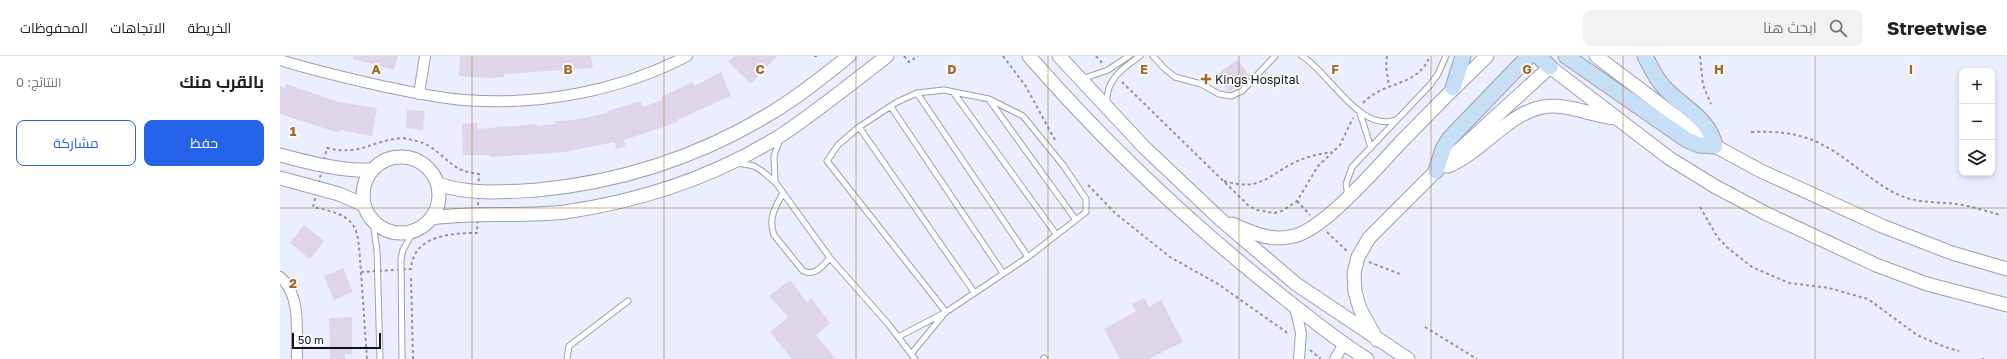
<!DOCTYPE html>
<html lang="ar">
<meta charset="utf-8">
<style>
body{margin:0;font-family:"Golos Text",Cairo,sans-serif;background:#f2f2f2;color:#202124;direction:rtl}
.controls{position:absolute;right:12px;top:12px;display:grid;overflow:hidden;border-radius:8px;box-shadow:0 2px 6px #0003}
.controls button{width:36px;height:36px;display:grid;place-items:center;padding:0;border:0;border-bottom:1px solid #e0e0e0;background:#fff;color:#202124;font:20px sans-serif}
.scale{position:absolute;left:12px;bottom:10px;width:89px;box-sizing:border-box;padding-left:4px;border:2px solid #111219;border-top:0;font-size:11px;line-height:14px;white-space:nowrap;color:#111219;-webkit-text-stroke:3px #fcfcfc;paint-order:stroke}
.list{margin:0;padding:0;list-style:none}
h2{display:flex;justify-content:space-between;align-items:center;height:52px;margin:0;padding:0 16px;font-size:17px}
h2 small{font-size:13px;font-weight:400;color:#757577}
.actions{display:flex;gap:8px;padding:12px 16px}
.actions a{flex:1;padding:9px 0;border:1px solid #2563eb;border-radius:8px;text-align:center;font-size:14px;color:#2563eb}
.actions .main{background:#2563eb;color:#fff}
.icon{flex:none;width:22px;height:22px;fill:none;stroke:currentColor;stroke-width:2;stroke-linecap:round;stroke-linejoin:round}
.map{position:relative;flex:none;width:1727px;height:303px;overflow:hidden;direction:ltr}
header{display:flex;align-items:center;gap:24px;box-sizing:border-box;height:56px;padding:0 20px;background:#fff;border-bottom:1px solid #e0e0e0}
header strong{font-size:19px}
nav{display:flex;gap:22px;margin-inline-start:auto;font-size:14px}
.search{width:280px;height:36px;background:#f2f2f2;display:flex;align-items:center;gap:10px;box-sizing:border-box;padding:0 14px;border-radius:8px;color:#757577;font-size:15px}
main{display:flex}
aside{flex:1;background:#fff}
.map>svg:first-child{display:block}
.building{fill:#dfd5e9}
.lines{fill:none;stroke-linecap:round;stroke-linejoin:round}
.service-casing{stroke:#9c9fb2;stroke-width:7}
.minor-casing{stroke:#9c9fb2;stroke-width:12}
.tertiary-casing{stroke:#9c9fb2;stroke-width:15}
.secondary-casing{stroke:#9c9fb2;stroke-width:17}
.path{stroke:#90929e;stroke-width:2;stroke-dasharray:3 3;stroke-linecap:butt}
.service{stroke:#fff;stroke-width:5}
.minor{stroke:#fff;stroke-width:10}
.tertiary{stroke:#fff;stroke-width:13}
.secondary{stroke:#c7dff6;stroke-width:15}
.grid{fill:none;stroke:#a36929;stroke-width:1;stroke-opacity:0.55}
.poi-dot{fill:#a36929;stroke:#fcfcfc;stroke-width:1.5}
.labels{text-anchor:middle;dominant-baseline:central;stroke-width:3.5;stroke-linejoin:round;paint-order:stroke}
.poi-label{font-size:12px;fill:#111219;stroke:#fcfcfc;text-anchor:start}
.grid-label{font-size:13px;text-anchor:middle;font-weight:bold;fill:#a36929;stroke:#fcfcfc;stroke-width:3.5;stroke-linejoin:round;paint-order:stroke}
</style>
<header>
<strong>Streetwise</strong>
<div class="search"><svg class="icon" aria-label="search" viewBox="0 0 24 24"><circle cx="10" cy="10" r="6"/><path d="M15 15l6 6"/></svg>ابحث هنا</div>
<nav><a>الخريطة</a><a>الاتجاهات</a><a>المحفوظات</a></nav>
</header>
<main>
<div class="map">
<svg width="1727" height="303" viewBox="0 0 1727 303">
<rect width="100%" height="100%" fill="#ebeefe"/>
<path class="building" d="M 74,0 L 118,0 L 114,14 L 73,3 Z
M 180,0 L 311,0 L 313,12 L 224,18 L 224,21 L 210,22 L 179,20 Z
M 454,0 L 497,0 L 471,28 L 448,6 Z
M 957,4 L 970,20 L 962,29 L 961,28 L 949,36 L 937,18 Z
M 441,16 L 451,40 L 397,64 L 398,66 L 344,84 L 346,91 L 336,93 L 335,86 L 284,96 L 259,98 L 210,101 L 210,99 L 183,99 L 182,68 L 197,67 L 197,73 L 257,68 L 257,70 L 275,68 L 275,65 L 294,64 L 327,57 L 327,55 L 361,45 L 363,51 L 382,44 L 381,41 L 413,26 L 415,30 Z
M 6,28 L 59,46 L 97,52 L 92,80 L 60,74 L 59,77 L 0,58 L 0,30 L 5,32 Z
M 127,54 L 145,55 L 143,74 L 126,72 Z
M 24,169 L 44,185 L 30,203 L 10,187 Z
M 63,212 L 73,236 L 54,244 L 44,220 Z
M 510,224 L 527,246 L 531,242 L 550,267 L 536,279 L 556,303 L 512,303 L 490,276 L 508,261 L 489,240 Z
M 864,242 L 869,251 L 881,244 L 903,286 L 869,303 L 840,303 L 824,273 L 856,255 L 852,248 Z
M 72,261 L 72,298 L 65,298 L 65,303 L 50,303 L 49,262 Z"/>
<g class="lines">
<g class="service-casing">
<path id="service" d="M 873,0 L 885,13 L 895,21 L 921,28 L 939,38 L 951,40 L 962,35 L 995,0
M 1022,0 C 1049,16 1080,77 1115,64
M 802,23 L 828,14 L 849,0
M 673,36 L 776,178
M 637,37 L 748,201
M 710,45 L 796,164
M 827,48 C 825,24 843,12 860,0
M 611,51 L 723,217
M 1080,57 L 1091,92
M 579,71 L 694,236
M 458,107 L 474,110 L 482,115 L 496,127 L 550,202 L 609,269 L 635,303
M 495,126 L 494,100 L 500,83
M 503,137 C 495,151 488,163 494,179 L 523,215 C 536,220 541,211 550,202
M 1068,140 L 1066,128 L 1072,111 L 1150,29 L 1158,18 L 1166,0
M 93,166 L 97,195 L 100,303
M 618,281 L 666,256 L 748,201 L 806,156 L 806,143 L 783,109 L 743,60 L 709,43 L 664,34 L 637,37 L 617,46 L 579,71 L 558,89 L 547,105 L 666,256
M 632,297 L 664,258
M 764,302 L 765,303
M 122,303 L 121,203 L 123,194 L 133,176
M 287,303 L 289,290 L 348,245"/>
</g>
<g class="minor-casing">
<path id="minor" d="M 0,4 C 35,15 71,23 106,31 C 132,36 158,42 184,44 C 259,50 340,35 407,0
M 139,38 L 145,0
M 0,221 C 22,239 16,277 17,303
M 1015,251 L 1021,277 L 1019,303
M 1055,303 L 1064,288"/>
</g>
<g class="tertiary-casing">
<path id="tertiary" d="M 749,0 C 830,93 919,176 1017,252 C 1040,270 1062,288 1087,303
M 779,0 L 864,91 L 940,163 L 1016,228 L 1128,303
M 1316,0 L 1435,90 L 1481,115 L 1602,170 L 1672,197 L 1727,213
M 0,99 C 31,107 60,115 92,114
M83 139a38 38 0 1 1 76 0a38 38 0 1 1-76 0Z
M 1168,110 C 1205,95 1232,50 1273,50 C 1294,50 1314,60 1335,62
M 0,122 L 59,138 L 84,149
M 158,128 C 190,139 224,136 257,134 C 340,126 419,101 491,57 C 518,41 544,20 569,0
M 152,162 C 196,156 241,161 285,156 C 361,145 437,120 503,78 C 539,54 573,26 607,0
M 952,168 C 973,177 991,186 1014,180 C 1045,173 1099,109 1123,84 C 1150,56 1178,28 1207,0
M 1097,284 L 1080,253 L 1075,236 L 1074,217 L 1078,201 L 1089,182 L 1156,115 L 1270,11 L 1389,102 L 1436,131 L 1485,157 L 1596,209 L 1647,228 L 1727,249"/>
</g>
<g class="secondary-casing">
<path id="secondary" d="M 1258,0 L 1270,11
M 1286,0 L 1407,84 L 1419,89 L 1435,90 C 1430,62 1400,50 1383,30 C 1375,21 1370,10 1365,0
M 1173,32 L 1183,0
M 1156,115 L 1163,93 L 1169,83 L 1249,0"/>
</g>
<path class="path" d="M 534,0 L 538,0
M 624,0 L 629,6 L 638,0
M 723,0 L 745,29 L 775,84
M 816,0 L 823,8
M 1107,0 L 1106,10 L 1109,30
M 1420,0 L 1423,29 L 1431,48
M 842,26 L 969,150 L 977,154 L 994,157 L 1002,155 L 1017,145 L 1038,110 L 1060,89 L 1073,62
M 1083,47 C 1104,24 1137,32 1150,0
M 1471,76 C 1521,74 1541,84 1580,114 C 1594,124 1608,135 1624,141 C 1640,147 1659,146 1676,148 C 1691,150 1706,155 1720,159
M 123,82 C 132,84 140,85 147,89 C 169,101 170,115 199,118 L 197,177 C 172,177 133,179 131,213 L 81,216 C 77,171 82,161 33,151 L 47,92 C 82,100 92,84 123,82 Z
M 944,125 C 978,135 986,122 1013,107 C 1026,101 1038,98 1052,96
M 808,129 L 835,157 L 890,201 L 938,228 L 1009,278
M 1017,145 L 1030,159
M 1420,151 L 1438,182 L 1449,193 L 1472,211 L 1509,227 L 1549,232 L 1588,243 L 1637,279 L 1665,291 L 1679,295
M 1047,176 L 1067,195
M 1089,206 L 1120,218
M 81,216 L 87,303
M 131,222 L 133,303
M 1145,271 L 1197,303
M 1030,294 L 1041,303
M 1702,303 L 1704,303"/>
<use href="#service" class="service"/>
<use href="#minor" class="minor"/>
<use href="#tertiary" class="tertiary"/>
<use href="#secondary" class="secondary"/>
</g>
<path class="grid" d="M 192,0 L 192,303M 384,0 L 384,303M 576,0 L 576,303M 768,0 L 768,303M 959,0 L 959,303M 1151,0 L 1151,303M 1343,0 L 1343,303M 1535,0 L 1535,303M 0,152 L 1727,152"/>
<path class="poi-dot" d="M924 17h4v4h4v4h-4v4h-4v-4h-4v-4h4z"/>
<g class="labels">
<g class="poi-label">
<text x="935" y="23">Kings Hospital</text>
</g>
</g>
<g class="grid-label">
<text x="96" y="18">A</text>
<text x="288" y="18">B</text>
<text x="480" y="18">C</text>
<text x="672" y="18">D</text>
<text x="864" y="18">E</text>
<text x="1055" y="18">F</text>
<text x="1247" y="18">G</text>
<text x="1439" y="18">H</text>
<text x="1631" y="18">I</text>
<text x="13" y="80">1</text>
<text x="13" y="232">2</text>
</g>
</svg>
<div class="controls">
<button>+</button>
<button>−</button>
<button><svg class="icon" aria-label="layers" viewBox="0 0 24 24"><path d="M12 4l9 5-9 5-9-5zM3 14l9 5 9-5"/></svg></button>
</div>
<div class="scale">50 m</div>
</div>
<aside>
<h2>بالقرب منك<small>النتائج: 0</small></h2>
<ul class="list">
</ul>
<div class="actions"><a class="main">حفظ</a><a>مشاركة</a></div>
</aside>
</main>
